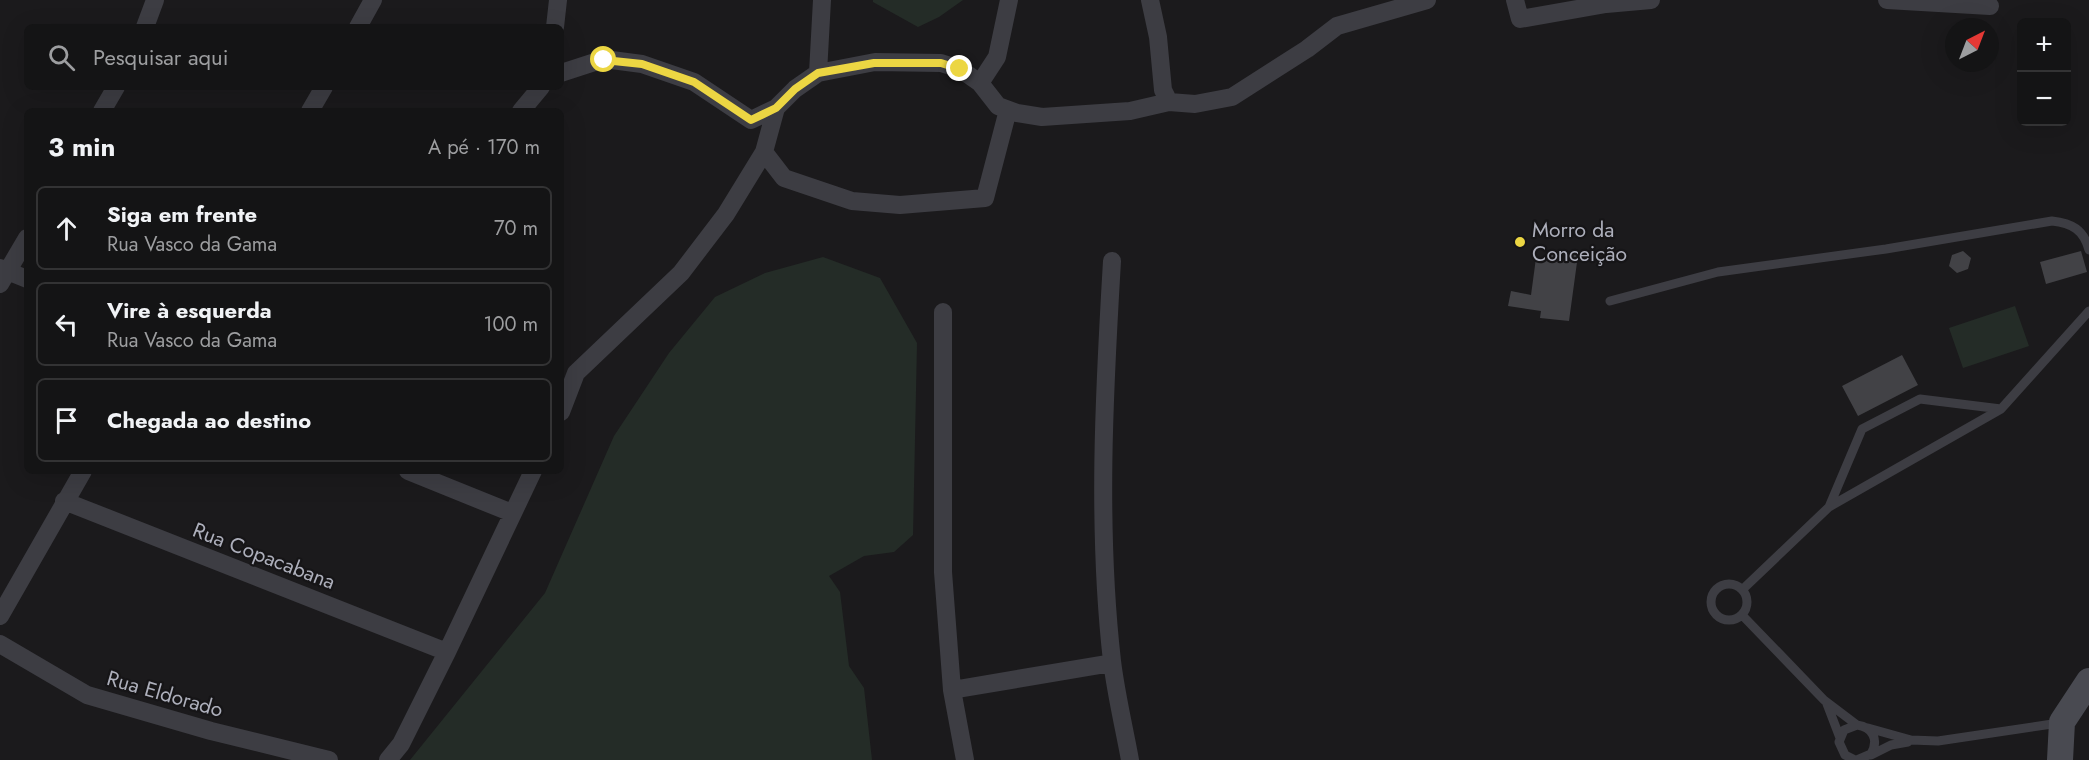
<!DOCTYPE html>
<html lang="pt">
<meta charset="utf-8">
<style>
body{margin:0;font-family:Jost,sans-serif;background:#1d1d1e;color:#f1f3f6}
.controls{position:absolute;right:18px;top:18px;display:grid;overflow:hidden;border-radius:9px;box-shadow:0 6px 24px #0002}
.controls button{width:54px;height:54px;display:grid;place-items:center;padding:0;border:0;border-bottom:2px solid #333334;background:#141415;color:#f1f3f6;font:30px sans-serif}
.compass{position:absolute;left:1945px;top:18px;width:54px;height:54px;border-radius:50%;background:#141415;box-shadow:0 6px 24px #0002;rotate:42deg}
.stop{position:absolute;width:18px;height:18px;margin:-14px;border:4px solid #ecd643;border-radius:50%;background:#fff}
.stop.end{background:#ecd643;border-color:#fff;box-shadow:0 2px 6px #0008}
.list{margin:0;padding:0;list-style:none}
h2{display:flex;justify-content:space-between;align-items:center;height:78px;margin:0;padding:0 24px;font-size:26px}
h2 small{font-size:20px;font-weight:400;color:#9d9ea0}
.list li{display:grid;grid-template-columns:39px 1fr auto;gap:18px;align-items:center;box-sizing:border-box;height:84px;margin:0 12px 12px;padding:0 12px;border:2px solid #333334;border-radius:9px}
.list b{display:block;font-size:22px;white-space:nowrap}
.list p{margin:0;font-size:20px;white-space:nowrap;color:#9d9ea0}
.list em{font-size:20px;font-style:normal;color:#9d9ea0}
.icon{flex:none;width:33px;height:33px;fill:none;stroke:currentColor;stroke-width:2;stroke-linecap:round;stroke-linejoin:round}
.map{position:relative;flex:none;width:2089px;height:760px;overflow:hidden}
.search{position:absolute;background:#141415;box-shadow:0 6px 24px #0002;left:24px;top:24px;width:540px;height:66px;display:flex;align-items:center;gap:15px;box-sizing:border-box;padding:0 21px;border-radius:9px;color:#9d9ea0;font-size:22px}
.panel{position:absolute;background:#141415;box-shadow:0 6px 24px #0002;left:24px;top:108px;width:540px;height:366px;border-radius:9px}
.map>svg:first-child{display:block}
.green{fill:#242c27}
.building{fill:#424246}
.lines{fill:none;stroke-linecap:round;stroke-linejoin:round}
.lane{stroke:#3d3d43;stroke-width:9}
.street{stroke:#3d3d43;stroke-width:18}
.secondary{stroke:#494a51;stroke-width:26}
.route{stroke:#ecd643;stroke-width:8}
.poi-dot{fill:#ecd643;stroke:#161517;stroke-width:2}
.labels{text-anchor:middle;dominant-baseline:central;stroke-width:4.5;stroke-linejoin:round;paint-order:stroke}
.poi-label{font-size:21px;fill:#adafbb;stroke:#161517;text-anchor:start}
.street-label{font-size:21px;fill:#adafbb;stroke:#161517}
</style>
<div class="map">
<svg width="2089" height="760" viewBox="0 0 2089 760">
<rect width="100%" height="100%" fill="#1b1a1c"/>
<path class="green" d="M 873,0 L 963,0 L 939,17 L 918,27 L 873,2 Z
M 823,257 L 880,278 L 917,343 L 913,535 L 894,552 L 864,556 L 829,576 L 840,592 L 849,666 L 864,688 L 872,760 L 410,760 L 545,593 L 614,436 L 669,353 L 715,297 L 765,273 Z
M 2015,306 L 2029,346 L 1963,368 L 1949,328 Z"/>
<path class="building" d="M 1548,251 L 1578,255 L 1569,321 L 1540,318 L 1541,311 L 1508,306 L 1511,291 L 1531,295 L 1536,258 L 1547,259 Z
M 1963,251 L 1971,258 L 1968,269 L 1957,273 L 1949,266 L 1952,255 Z
M 2081,251 L 2087,272 L 2046,284 L 2040,262 Z
M 1902,355 L 1918,385 L 1858,416 L 1842,386 Z"/>
<g class="lines">
<path class="lane" d="M 1610,301 L 1718,272 L 1886,249 L 2052,221 C 2072,223 2084,230 2089,250
M 1829,507 L 1862,429 L 1920,399 L 2001,409
M1711 602a18 18 0 1 1 36 0a18 18 0 1 1-36 0Z
M 1743,589 L 1829,507 L 2001,409 L 2089,311
M 1742,615 L 1824,700 L 1857,725
M 1827,704 L 1840,738
M 1868,728 L 1911,740 L 1938,741 L 2059,723
M 1871,755 L 1891,745 L 1908,742
M 1855,760 L 1845,755 L 1839,742 L 1844,730 L 1857,725 C 1873,727 1879,740 1871,754 L 1857,760"/>
<path class="street" d="M 1150,0 L 1158,37 L 1163,90 L 1169,102
M 1515,0 L 1520,19 L 1606,4 L 1651,0
M 1887,0 L 1990,6
M 145,27 L 155,0
M 358,27 L 373,0
M 555,27 L 558,0
M 561,73 L 604,59 L 642,64 L 694,82 L 751,120 L 776,108 L 795,89 L 818,73 L 875,62 L 941,63 L 960,69 L 980,83 L 998,106 L 1017,113 L 1042,117 L 1130,111 L 1169,102 L 1195,104 L 1232,97 L 1307,49 L 1337,26 L 1427,0
M 818,73 L 822,0
M 980,83 L 997,57 L 1009,0
M 776,108 L 764,152 L 784,178 L 852,201 L 900,205 L 985,198 L 1008,110
M 102,111 L 116,87
M 310,111 L 324,87
M 521,111 L 541,87
M 1112,261 C 1104,395 1097,528 1112,661 C 1116,694 1124,727 1130,760
M 0,268 L 27,279
M 0,284 L 27,238
M 943,312 L 943,572 L 952,690 L 965,760
M 561,412 L 576,373 L 681,273 L 726,214 L 764,152
M 408,471 L 512,513
M 64,501 L 447,652
M 0,616 L 83,471
M 0,644 L 87,695 L 211,731 L 329,760
M 952,690 L 1112,663
M 388,760 L 401,744 L 447,652 L 533,471"/>
<path class="secondary" d="M 2060,760 L 2062,722 L 2089,681"/>
</g>
<g class="lines">
<path class="route" d="M 604,60 L 642,64 L 694,82 L 751,120 L 776,108 L 795,89 L 818,73 L 874,63 L 941,63 L 960,69"/>
</g>
<circle class="poi-dot" cx="1520" cy="242" r="6"/>
<g class="labels">
<g class="poi-label">
<text x="1532" y="230">Morro da<tspan x="1532" dy="24">Conceição</tspan></text>
</g>
<g class="street-label">
<text transform="translate(264 556) rotate(21)">Rua Copacabana</text>
<text transform="translate(165 694) rotate(16)">Rua Eldorado</text>
</g>
</g>
</svg>
<div class="controls">
<button>+</button>
<button>−</button>
</div>
<svg class="compass" viewBox="-18 -18 36 36"><path d="M0-13l5 13h-10z" fill="#e53935"/><path d="M0 13l5-13h-10z" fill="#9d9ea0"/></svg>
<div class="stop" style="left:604px;top:60px"></div>
<div class="stop end" style="left:960px;top:69px"></div>
<div class="search"><svg class="icon" aria-label="search" viewBox="0 0 24 24"><circle cx="10" cy="10" r="6"/><path d="M15 15l6 6"/></svg>Pesquisar aqui</div>
<section class="panel">
<h2>3 min<small>A pé · 170 m</small></h2>
<ul class="list">
<li><svg class="icon" aria-label="ahead" viewBox="0 0 24 24"><path d="M12 20V5M6 11l6-6 6 6"/></svg><div><b>Siga em frente</b><p>Rua Vasco da Gama</p></div><em>70 m</em></li>
<li><svg class="icon" aria-label="left" viewBox="0 0 24 24"><path d="M17 20v-9H6M10 6l-5 5 5 5"/></svg><div><b>Vire à esquerda</b><p>Rua Vasco da Gama</p></div><em>100 m</em></li>
<li><svg class="icon" aria-label="arrive" viewBox="0 0 24 24"><path d="M6 21V4h12l-3 4 3 4H6"/></svg><div><b>Chegada ao destino</b></div></li>
</ul>
</section>
</div>
